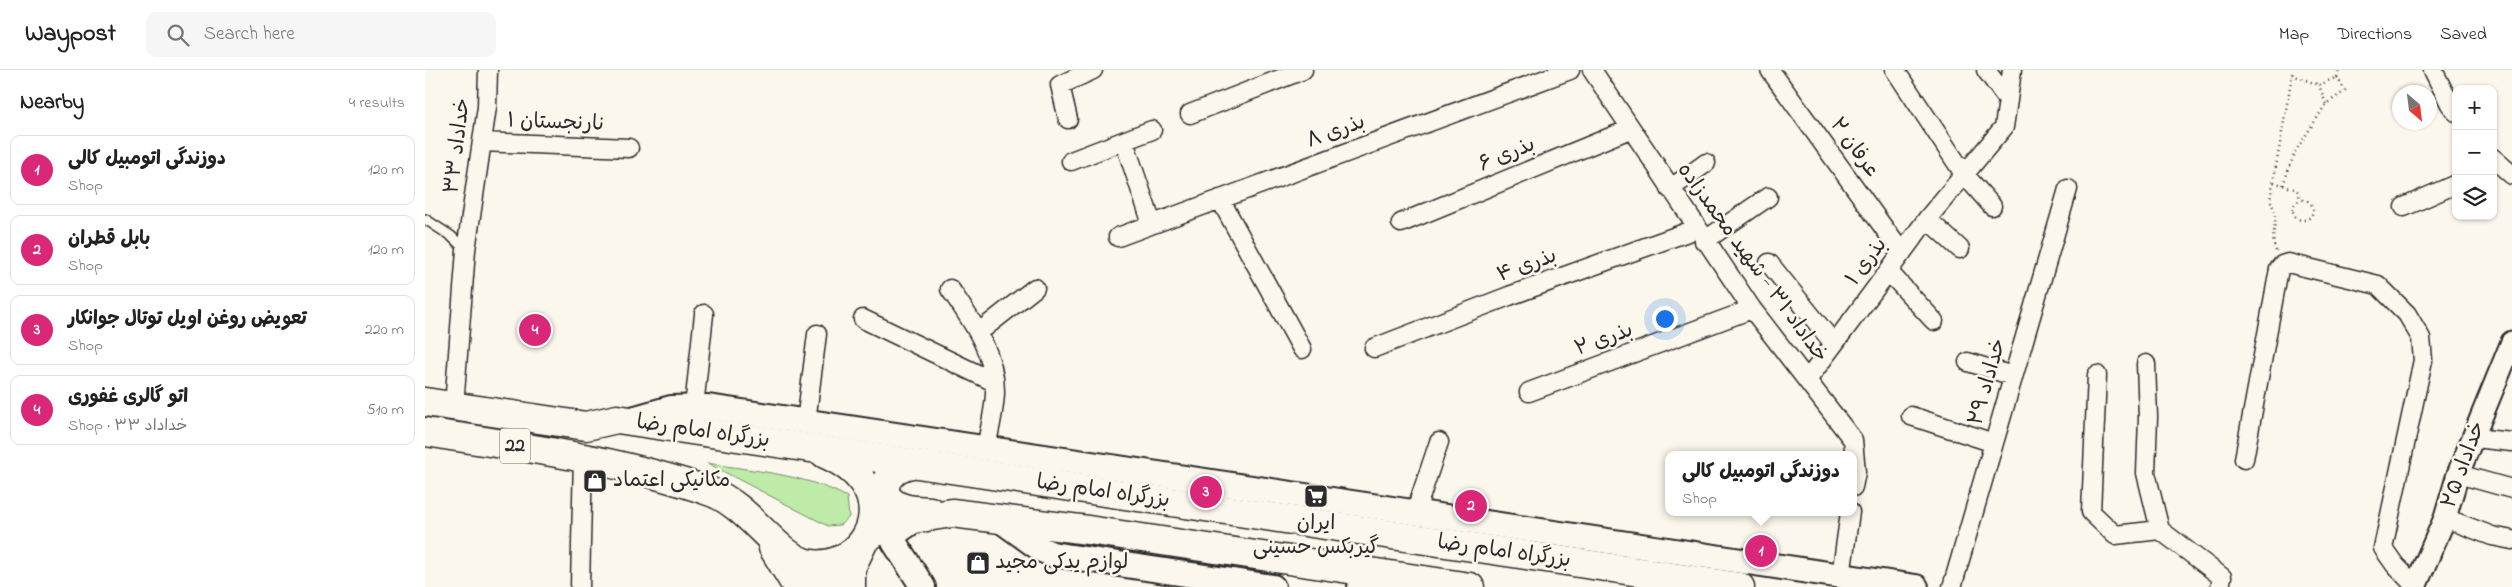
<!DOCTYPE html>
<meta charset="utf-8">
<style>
body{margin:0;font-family:"Indie Flower","Playpen Sans Arabic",sans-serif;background:#f6f6f6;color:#222}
.controls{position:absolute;right:15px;top:15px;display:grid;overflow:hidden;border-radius:10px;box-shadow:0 1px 4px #0004}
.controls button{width:45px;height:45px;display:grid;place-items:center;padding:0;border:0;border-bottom:1px solid #e0e0e0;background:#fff;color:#222;font:25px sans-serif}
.compass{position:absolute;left:1967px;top:15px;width:45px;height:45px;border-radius:50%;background:#fff;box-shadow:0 1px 4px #0004;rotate:152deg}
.you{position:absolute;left:1239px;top:248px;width:18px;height:18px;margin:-12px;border:4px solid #fff;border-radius:50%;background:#1a73e8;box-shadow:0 0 0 8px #1a73e833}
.badge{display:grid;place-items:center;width:32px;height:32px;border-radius:50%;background:#db2777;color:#fff;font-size:16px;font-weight:700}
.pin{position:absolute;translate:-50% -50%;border:2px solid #fff;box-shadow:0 1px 5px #0006}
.popup{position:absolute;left:1240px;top:381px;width:192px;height:65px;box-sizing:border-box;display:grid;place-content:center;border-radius:10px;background:#fff;filter:drop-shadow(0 1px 4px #0005);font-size:16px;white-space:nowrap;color:#767676}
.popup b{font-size:19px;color:#222}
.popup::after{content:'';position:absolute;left:50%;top:100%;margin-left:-10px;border:10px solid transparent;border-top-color:#fff}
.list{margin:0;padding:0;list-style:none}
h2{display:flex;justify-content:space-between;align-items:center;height:65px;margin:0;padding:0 20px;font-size:21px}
h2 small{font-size:16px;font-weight:400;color:#767676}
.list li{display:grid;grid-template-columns:32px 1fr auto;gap:15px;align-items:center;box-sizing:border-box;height:70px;margin:0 10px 10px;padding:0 10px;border:1px solid #e0e0e0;border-radius:10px}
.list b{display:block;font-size:19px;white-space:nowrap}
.list p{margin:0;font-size:16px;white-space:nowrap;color:#767676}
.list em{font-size:16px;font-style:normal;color:#767676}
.icon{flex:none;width:28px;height:28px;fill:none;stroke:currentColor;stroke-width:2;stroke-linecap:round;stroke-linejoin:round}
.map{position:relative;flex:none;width:2087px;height:517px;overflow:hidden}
header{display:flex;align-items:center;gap:30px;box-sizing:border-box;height:70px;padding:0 25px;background:#fff;border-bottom:1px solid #e0e0e0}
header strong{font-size:24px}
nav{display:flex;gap:28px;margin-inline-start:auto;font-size:18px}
.search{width:350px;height:45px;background:#f6f6f6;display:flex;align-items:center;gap:12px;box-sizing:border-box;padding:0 18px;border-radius:10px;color:#767676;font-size:19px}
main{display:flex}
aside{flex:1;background:#fff}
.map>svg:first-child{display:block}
.green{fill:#beeba8;stroke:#748b6a}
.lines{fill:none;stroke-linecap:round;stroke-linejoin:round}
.service-casing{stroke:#2b2b2b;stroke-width:12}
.minor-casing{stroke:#2b2b2b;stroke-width:21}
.tertiary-casing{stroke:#2b2b2b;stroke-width:25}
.secondary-casing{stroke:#2b2b2b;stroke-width:28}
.trunk-casing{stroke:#2b2b2b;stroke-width:31}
.path{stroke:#2b2b2b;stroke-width:2.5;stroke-dasharray:1 4;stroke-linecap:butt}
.service{stroke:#fbf7ec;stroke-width:9}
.minor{stroke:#fbf7ec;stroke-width:18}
.tertiary{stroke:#fbf7ec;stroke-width:21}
.secondary{stroke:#fbf7ec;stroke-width:24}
.trunk{stroke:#fbf7ec;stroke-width:28}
.labels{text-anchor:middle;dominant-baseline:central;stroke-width:5;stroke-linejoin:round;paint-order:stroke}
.shield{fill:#fbf7ec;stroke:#696865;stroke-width:1}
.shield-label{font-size:20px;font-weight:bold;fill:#2b2b2b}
.street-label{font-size:21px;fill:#2b2b2b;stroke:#fbf7ec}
.poi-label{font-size:21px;fill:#2b2b2b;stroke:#fbf7ec;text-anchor:start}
</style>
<header>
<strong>Waypost</strong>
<div class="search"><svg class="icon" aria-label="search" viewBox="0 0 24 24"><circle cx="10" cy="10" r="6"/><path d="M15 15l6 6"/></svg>Search here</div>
<nav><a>Map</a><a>Directions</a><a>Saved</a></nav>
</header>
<main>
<aside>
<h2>Nearby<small>4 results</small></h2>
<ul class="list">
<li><span class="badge">1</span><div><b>دوزندگی اتومبیل کالی</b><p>Shop</p></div><em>120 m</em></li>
<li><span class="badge">2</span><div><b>بابل قطران</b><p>Shop</p></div><em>120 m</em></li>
<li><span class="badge">3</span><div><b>تعویض روغن اویل توتال جوانکار</b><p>Shop</p></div><em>220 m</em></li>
<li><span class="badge">4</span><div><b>اتو گالری غفوری</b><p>Shop · خداداد ۳۳</p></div><em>510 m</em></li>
</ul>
</aside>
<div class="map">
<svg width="2087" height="517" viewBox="0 0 2087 517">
<rect width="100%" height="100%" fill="#fbf7ec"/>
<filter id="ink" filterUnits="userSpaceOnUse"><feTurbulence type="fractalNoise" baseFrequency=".02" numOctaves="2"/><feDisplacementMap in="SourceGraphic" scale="10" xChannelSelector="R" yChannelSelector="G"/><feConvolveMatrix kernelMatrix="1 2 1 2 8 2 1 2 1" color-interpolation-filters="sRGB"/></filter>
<g filter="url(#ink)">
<path class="green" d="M 282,393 C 329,401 380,404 422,427 L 424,447 L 415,455 L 403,456 Z"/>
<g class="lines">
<g class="service-casing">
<path id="service" d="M 0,149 L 26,166 L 41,180"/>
</g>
<g class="minor-casing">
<path id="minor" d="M 1167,0 L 1327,239 L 1428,370 L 1431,402 L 1428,417
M 1345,0 L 1477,183
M 1470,0 L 1539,104 L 1567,136
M 2008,0 L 2025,34 L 2031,42
M 1583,30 L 1587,0
M 765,44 L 878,0
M 643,49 L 635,15 L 668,0
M 699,71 L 727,154
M 57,72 L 204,78
M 2068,88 L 2087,105
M 646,91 L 727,60
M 1245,119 L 1281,93
M 795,129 L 877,279
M 1979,137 L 2031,114
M 1502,149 L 1535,179
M 976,153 L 1205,59
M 693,167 L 1145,0
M 1279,171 L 1343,127
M 1344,193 L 1409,274
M 1463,201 L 1509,251
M 525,219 C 546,250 570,282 570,321 C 570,340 564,360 561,379
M 438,249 L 569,312
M 554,262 L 610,218
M 949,278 L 1084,226 L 1271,159
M 1543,292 L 1588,306
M 1721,294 L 1723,347 L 1721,403 L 1735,460 L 1797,507 L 1795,517
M 1672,305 L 1666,442 L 1690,465 L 1735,460
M 1383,309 L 1502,149 L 1579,57 L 1583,30 L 1561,0
M 1104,322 L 1327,239
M 29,336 L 41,180 L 62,37 L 63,0
M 269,337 L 279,244
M 1486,346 L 1569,373
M 381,352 L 392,264
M 2049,368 L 2087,372
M 1819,389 L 1854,199 L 1857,195 L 1863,193 L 1953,215 L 1982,244 L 1996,268 L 1998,290 L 1958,478 L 1970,495 L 1991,517
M 2033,404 L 2087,419
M 990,443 L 1014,372
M 2020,448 L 2067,466 L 2087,470
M 1416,506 L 1425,442
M 155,517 L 158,387
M 1527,517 L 1643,119"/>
</g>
<g class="tertiary-casing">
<path id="tertiary" d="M 1990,517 L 2020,448 L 2033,404 L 2087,272"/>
</g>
<g class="secondary-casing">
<path id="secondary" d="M 200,351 L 246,338 L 283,337 L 1491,517
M 491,449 L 472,462 L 469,472 L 498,517
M 574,449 L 617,480 L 627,484 L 848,517
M 935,517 L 975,511"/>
</g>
<g class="trunk-casing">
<path id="trunk" d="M 0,332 L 161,356 L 192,349 L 1315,517
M 0,362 C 96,377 193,389 286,422 C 325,436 354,490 386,494 C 429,499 465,453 439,414 C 430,400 416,391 400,384
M 487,394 C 466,396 448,420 470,434 C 480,441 494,440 505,441
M 440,469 L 455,459 L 483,450 L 527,443 L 663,460 L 1045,517
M 348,478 L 372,517
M 394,517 L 409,512 L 423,517
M 426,517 L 426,498 L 438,473"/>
</g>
<path class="path" d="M 1867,5 L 1894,15
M 1912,7 L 1914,0
M 1849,112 L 1872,120 L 1876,130
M 1858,115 L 1870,82 L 1901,34 L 1920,21 L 1912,7 L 1894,15 L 1901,34
M1868 140a10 10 0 1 1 20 0a10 10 0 1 1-20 0Z
M 1851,181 C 1843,162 1857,152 1845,130 L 1868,0"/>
<use href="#service" class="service"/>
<use href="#minor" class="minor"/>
<use href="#tertiary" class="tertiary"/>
<use href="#secondary" class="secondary"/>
<use href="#trunk" class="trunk"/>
</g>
</g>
<defs>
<g id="shop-square" transform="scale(1.25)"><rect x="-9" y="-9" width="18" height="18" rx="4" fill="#2b2b2b" stroke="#fbf7ec"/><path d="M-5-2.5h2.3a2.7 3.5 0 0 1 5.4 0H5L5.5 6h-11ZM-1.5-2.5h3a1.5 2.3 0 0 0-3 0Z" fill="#fff"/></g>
<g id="supermarket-square" transform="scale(1.25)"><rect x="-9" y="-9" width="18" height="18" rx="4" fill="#2b2b2b" stroke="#fbf7ec"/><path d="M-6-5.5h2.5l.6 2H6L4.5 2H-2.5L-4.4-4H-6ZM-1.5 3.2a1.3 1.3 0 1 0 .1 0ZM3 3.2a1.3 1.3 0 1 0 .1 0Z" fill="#fff"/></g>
</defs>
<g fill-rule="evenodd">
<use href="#shop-square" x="170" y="411"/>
<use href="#supermarket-square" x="891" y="426"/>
<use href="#shop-square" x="553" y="493"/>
</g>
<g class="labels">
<rect class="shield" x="75" y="358.5" width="30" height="35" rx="4"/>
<g class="shield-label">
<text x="90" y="376">22</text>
</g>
<g class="street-label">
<text transform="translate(131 53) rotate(2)">نارنجستان ۱</text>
<text transform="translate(911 62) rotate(-20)">بذری ۸</text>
<text transform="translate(33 76) rotate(-83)">خداداد ۳۳</text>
<text transform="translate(1429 78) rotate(54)">عرفان ۲</text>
<text transform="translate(1082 85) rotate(-22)">بذری ۶</text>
<text transform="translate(1442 192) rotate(-53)">بذری ۱</text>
<text transform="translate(1327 193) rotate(54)">خداداد ۳۱ - شهید محمدزاده</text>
<text transform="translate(1102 196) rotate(-20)">بذری ۴</text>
<text transform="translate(1179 270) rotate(-20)">بذری ۲</text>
<text transform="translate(1563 312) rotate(-74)">خداداد ۲۹</text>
<text transform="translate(278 362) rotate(8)">بزرگراه امام رضا</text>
<text transform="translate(2039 395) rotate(-70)">خداداد ۲۵</text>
<text transform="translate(678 422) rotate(8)">بزرگراه امام رضا</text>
<text transform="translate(1079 482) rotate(8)">بزرگراه امام رضا</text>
</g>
<g class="poi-label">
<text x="188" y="411">مکانیکی اعتماد</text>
<text x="891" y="454" text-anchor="middle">ایران<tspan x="891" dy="24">گیربکس حسینی</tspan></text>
<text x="570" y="493">لوازم یدکی مجید</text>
</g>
</g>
</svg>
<div class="controls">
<button>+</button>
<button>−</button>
<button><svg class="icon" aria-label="layers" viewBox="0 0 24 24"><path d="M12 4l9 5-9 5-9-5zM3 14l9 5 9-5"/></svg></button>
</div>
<svg class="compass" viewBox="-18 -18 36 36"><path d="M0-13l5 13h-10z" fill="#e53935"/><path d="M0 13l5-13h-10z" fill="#767676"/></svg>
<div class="you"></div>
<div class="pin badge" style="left:1336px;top:481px">1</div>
<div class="popup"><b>دوزندگی اتومبیل کالی</b>Shop</div>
<div class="pin badge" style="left:1046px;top:436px">2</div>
<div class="pin badge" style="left:781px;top:422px">3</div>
<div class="pin badge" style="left:110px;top:260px">4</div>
</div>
</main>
